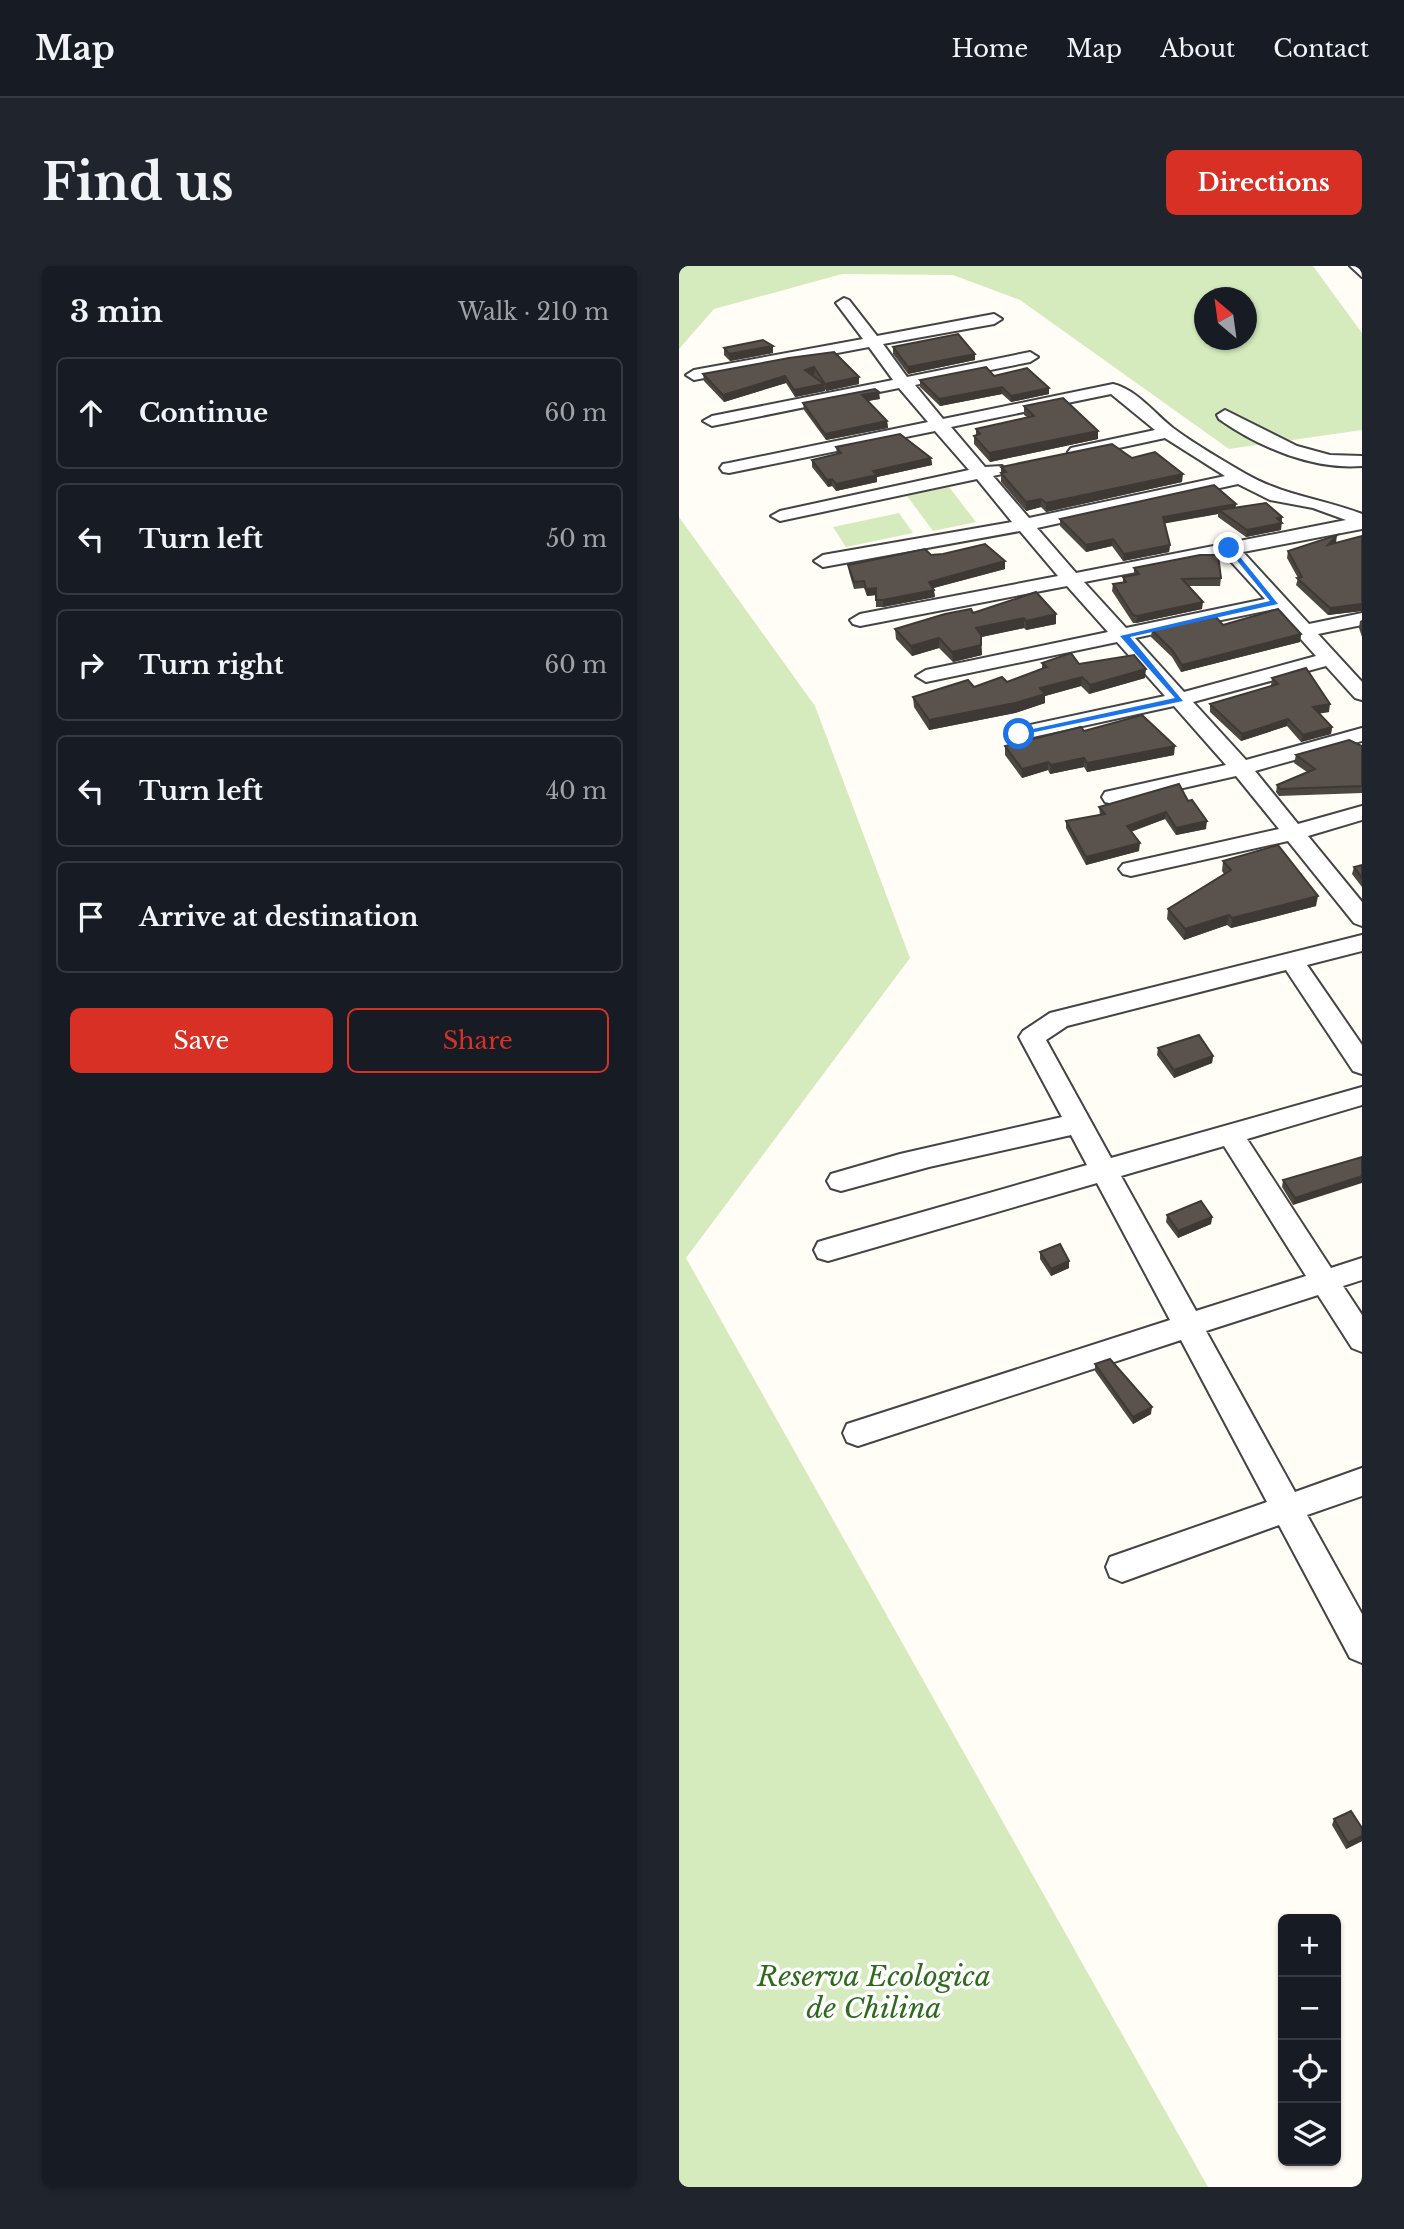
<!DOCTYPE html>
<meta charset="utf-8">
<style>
body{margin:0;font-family:"Libre Baskerville",serif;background:#20242c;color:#f1f3f6}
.controls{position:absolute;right:21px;bottom:21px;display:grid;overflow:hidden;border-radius:10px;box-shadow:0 2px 5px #0004}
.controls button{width:63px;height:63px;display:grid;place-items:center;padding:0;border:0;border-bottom:2px solid #363941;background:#171b24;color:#f1f3f6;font:35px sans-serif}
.compass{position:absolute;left:515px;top:21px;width:63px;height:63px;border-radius:50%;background:#171b24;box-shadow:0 2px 5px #0004;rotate:331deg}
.stop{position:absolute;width:21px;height:21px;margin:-16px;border:5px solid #1a73e8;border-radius:50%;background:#fff}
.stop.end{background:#1a73e8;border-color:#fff;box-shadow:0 2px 7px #0008}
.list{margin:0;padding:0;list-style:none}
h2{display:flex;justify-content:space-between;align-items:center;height:91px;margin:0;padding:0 28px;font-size:30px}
h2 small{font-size:23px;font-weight:400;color:#9ea1a6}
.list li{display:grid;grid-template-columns:46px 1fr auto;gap:21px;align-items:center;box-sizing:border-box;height:112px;margin:0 14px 14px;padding:0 14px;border:2px solid #363941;border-radius:10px}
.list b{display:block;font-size:26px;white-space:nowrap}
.list em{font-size:23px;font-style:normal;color:#9ea1a6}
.actions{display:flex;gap:14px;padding:21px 28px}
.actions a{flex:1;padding:16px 0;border:2px solid #d93025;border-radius:10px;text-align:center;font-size:24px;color:#d93025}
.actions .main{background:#d93025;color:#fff}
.icon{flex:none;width:38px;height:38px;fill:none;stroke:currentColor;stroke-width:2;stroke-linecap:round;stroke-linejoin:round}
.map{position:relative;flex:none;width:683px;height:1921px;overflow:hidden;border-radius:10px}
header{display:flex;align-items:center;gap:42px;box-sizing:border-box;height:98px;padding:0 35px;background:#171b24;border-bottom:2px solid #363941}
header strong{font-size:33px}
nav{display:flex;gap:38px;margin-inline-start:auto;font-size:24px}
.intro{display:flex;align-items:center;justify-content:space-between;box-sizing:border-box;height:168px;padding:0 42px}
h1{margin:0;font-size:49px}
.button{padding:18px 32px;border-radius:10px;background:#d93025;color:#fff;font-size:24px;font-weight:700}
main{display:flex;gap:42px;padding:0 42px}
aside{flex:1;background:#171b24;border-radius:10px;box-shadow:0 2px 5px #0004}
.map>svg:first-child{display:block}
.green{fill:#d5ebbd;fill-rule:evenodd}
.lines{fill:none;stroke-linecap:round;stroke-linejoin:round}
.street-casing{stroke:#444;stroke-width:4}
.street{fill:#fff;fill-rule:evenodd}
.wall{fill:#4d4742}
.shaded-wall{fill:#3f3936}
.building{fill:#5a524d;stroke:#3f3936;stroke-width:2}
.route{fill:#1a73e8}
.labels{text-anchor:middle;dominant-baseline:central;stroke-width:7;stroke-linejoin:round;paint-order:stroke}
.near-park-label{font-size:28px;font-style:italic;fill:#2f6b1f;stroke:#fff}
</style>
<header>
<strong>Map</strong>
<nav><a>Home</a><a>Map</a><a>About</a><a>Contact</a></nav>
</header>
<div class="intro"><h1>Find us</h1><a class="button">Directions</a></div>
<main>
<aside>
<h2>3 min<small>Walk · 210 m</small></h2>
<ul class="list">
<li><svg class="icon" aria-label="ahead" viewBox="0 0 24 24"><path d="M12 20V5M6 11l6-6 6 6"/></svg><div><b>Continue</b></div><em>60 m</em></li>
<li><svg class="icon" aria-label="left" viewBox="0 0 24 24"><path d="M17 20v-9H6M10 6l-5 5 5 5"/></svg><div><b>Turn left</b></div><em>50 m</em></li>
<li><svg class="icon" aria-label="right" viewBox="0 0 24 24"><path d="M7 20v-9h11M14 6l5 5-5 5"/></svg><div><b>Turn right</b></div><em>60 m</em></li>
<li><svg class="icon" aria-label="left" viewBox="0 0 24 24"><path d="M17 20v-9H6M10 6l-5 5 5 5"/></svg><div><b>Turn left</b></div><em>40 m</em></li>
<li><svg class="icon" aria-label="arrive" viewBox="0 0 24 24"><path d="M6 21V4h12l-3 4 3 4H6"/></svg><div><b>Arrive at destination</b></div></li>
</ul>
<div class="actions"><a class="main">Save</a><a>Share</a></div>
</aside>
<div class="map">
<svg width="683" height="1921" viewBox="0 0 683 1921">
<rect width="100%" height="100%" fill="#fffdf5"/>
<path class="green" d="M 0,0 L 634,0 L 683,67 L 683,164 L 550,183 L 341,34 L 274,9 L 163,8 L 35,43 L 0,83 ZM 526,32 L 568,32 L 568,74 L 526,74 Z
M 270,221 L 297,256 L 254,265 L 228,230 Z
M 220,247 L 234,267 L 167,281 L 154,261 Z
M 0,251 L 136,440 L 231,692 L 7,992 L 529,1921 L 0,1921 Z"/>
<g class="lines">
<g class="street-casing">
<path id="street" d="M 671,0 L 683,0 L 683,11 Z
M 165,32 L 170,34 L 198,70 L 315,48 L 323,53 L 315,58 L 204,78 L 228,111 L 351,86 L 359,91 L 351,96 L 236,119 L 264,153 L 434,118 C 458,124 475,147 494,162 C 517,179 543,194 567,208 C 603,229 644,233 683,248 L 683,263 L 564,286 L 630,358 L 683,347 L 683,359 L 639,368 L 683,416 L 683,434 L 676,432 L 647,400 L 514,436 L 567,494 L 683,462 L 683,475 L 576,505 L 619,558 L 683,540 L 683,554 L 629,570 L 683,636 L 683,660 L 675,657 L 609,575 L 452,610 L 444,608 L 440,603 L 444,598 L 600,563 L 557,510 L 434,538 L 426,536 L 423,531 L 426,526 L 547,499 L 495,440 L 340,474 L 332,473 L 329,468 L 332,463 L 486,430 L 438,376 L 247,416 L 237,410 L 247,404 L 429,366 L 388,320 L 181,360 L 174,358 L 171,354 L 181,348 L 379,310 L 341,265 L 144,301 L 135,295 L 144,289 L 333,256 L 298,213 L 101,255 L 92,250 L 101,245 L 290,204 L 256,165 L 50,207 L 44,206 L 41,202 L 44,198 L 50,197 L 249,156 L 220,122 L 33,160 L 24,155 L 33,150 L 214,114 L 190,81 L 15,114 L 7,109 L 15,104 L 184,73 L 157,37 ZM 432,128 L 476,164 L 392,182 L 389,186 L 392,190 L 398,191 L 486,172 L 546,210 L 350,252 L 314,210 L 323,208 L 326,204 L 323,200 L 306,201 L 272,161 ZM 559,218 L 591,234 L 634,242 L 667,254 L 397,307 L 358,262 ZM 546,289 L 586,333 L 447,362 L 405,316 ZM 595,343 L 637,390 L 505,426 L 456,372 Z
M 546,144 L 618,180 L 651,189 L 683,190 L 683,200 C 633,204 580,181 540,153 L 538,149 Z
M 683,669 L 683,685 L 628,699 L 683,779 L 683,808 L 674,805 L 607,704 L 388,760 L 367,774 L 432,892 L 683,821 L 683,839 L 568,873 L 652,1002 L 683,992 L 683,1014 L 664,1020 L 683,1049 L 683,1086 L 673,1082 L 639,1029 L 527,1065 L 616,1226 L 683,1202 L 683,1230 L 628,1249 L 683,1348 L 683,1397 L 671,1392 L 600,1259 L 443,1316 L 431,1311 L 427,1301 L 431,1291 L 588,1236 L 502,1074 L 179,1180 L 168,1176 L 164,1167 L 168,1158 L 491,1054 L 418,917 L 149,995 L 139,992 L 135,984 L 139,976 L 149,973 L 408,899 L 392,869 L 250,901 L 162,925 L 152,922 L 148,915 L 152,908 L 221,888 L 383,851 L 340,771 L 344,765 L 371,747 ZM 545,880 L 627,1010 L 517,1045 L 442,910 Z"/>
</g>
<use href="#street" class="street"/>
</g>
<path class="wall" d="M 214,81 L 296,88 L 296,94 L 229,108 L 214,88 Z
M 45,82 L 94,87 L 51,95 L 45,89 Z
M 110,92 L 180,118 L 147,125 L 146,123 L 146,125 L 116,131 L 107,117 L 45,136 L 25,115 L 24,108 Z
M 315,110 L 370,128 L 332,136 L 323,128 L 261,140 L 241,121 L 241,114 Z
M 201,133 L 188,135 L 208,155 L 209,162 L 147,174 L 125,144 L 124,137 Z
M 345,140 L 419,165 L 419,173 L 311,196 L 295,178 L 295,170 L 297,169 L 297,163 L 348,151 L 345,149 Z
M 157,181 L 252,192 L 253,199 L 198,211 L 198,216 L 157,225 L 153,220 L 149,221 L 133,201 L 133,194 L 158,188 Z
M 453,192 L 503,216 L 367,246 L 362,241 L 347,245 L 322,216 L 322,201 Z
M 557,238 L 556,242 L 603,251 L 602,264 L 567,271 L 539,251 L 539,248 L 485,257 L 491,279 L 490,286 L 444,295 L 433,280 L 407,286 L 381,260 L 381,253 Z
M 683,270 L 683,345 L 649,349 L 617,319 L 619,312 L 608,292 L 609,285 L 657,277 L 656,277 Z
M 252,289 L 326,295 L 326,303 L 254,322 L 256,331 L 204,341 L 197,341 L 197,329 L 188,330 L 185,322 L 175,323 L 170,306 L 169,299 Z
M 455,302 L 542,312 L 541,320 L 509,320 L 523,343 L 457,357 L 454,357 L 433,325 L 434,318 L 444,317 L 444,311 L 455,309 Z
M 357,326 L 377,358 L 347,364 L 345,362 L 302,371 L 303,389 L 274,396 L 260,382 L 233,390 L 217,373 L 216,363 L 294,347 Z
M 683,354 L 683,371 L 680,362 L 681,355 Z
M 544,359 L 622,368 L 621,376 L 502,406 L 493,391 L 472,371 L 473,364 Z
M 363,397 L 400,398 L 466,412 L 410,428 L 402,420 L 366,430 L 366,437 L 336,447 L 250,464 L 235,441 L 234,431 L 328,416 L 363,403 Z
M 593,412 L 650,446 L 640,447 L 653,461 L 652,468 L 622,476 L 608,460 L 562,475 L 531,446 L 531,438 L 593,420 L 592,419 Z
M 405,465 L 495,489 L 408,506 L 405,501 L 371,508 L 369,504 L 343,512 L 326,489 L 326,480 Z
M 683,480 L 683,527 L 600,530 L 597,526 L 598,519 L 628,506 L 615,497 L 617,489 Z
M 509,535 L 527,563 L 497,569 L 486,553 L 452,566 L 460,585 L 407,599 L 387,562 L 387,555 L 421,549 L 420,541 Z
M 544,595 L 637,640 L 552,662 L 548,659 L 505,674 L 488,653 L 489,643 L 545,608 L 543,605 Z
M 683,599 L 683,621 L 673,608 L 675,601 Z
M 479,782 L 534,790 L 533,797 L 495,812 L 478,789 Z
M 683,891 L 614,939 L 603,921 L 604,914 Z
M 488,949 L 533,951 L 532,958 L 499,972 L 487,956 Z
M 361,986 L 390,1002 L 372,1010 L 361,993 Z
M 416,1098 L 472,1148 L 454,1158 L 416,1105 Z
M 655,1553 L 683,1562 L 683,1575 L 667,1583 L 653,1559 Z"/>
<path class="shaded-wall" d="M 94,80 L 94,87 L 51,95 L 50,88 Z
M 296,88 L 296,94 L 229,108 L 229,101 Z
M 135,101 L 136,108 L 127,110 L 126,104 Z
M 106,110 L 107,117 L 45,136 L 44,129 Z
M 180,111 L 180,118 L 147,125 L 146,118 Z
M 145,118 L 146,125 L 116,131 L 115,124 Z
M 323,121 L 323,128 L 261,140 L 260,133 Z
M 370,122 L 370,128 L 332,136 L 332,130 Z
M 200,126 L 201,133 L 183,136 L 183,129 Z
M 208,155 L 209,162 L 147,174 L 146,168 Z
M 419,165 L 419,173 L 311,196 L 310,187 Z
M 252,192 L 253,199 L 198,211 L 198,216 L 157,225 L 157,218 L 194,205 Z
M 504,208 L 503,216 L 367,246 L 367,237 Z
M 153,213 L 153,220 L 149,221 L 148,214 Z
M 362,233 L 362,241 L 347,245 L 347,236 Z
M 557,238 L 556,245 L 540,244 L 539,248 L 483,258 L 484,251 Z
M 603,251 L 602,264 L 567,271 L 568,264 Z
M 658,269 L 657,277 L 648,286 L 649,279 Z
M 434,273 L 433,280 L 407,286 L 407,279 Z
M 491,279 L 490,286 L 444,295 L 445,288 Z
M 326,295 L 326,303 L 251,323 L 250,316 Z
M 197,322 L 197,329 L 188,330 L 187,323 Z
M 255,324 L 256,331 L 204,341 L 204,334 Z
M 524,336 L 523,343 L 457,357 L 458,350 Z
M 683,338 L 683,345 L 649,349 L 651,342 Z
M 377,348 L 377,358 L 347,364 L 347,355 Z
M 345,352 L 345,362 L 298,372 L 297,362 Z
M 622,368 L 621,376 L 502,406 L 503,399 Z
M 260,372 L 260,382 L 233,390 L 232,380 Z
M 302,379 L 303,389 L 274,396 L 273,386 Z
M 467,403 L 466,412 L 410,428 L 411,419 Z
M 403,411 L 402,420 L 366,430 L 366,437 L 336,447 L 250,464 L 250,454 Z
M 651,438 L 650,446 L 633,449 L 634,441 Z
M 609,453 L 608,460 L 562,475 L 563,468 Z
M 653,461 L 652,468 L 622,476 L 624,469 Z
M 496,480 L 495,489 L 408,506 L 408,497 Z
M 405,492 L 405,501 L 371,508 L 372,499 Z
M 369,496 L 369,504 L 343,512 L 343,503 Z
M 487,546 L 486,553 L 447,567 L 448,560 Z
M 528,555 L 527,563 L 497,569 L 497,562 Z
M 461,577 L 460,585 L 407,599 L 407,591 Z
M 639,630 L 637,640 L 552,662 L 553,652 Z
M 550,649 L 548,659 L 505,674 L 506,663 Z
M 534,790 L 533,797 L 495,812 L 495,804 Z
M 683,910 L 683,917 L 614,939 L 616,932 Z
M 533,951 L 532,958 L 499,972 L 499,965 Z
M 390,995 L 390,1002 L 372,1010 L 372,1003 Z
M 473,1141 L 472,1148 L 454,1158 L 454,1151 Z
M 683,1570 L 683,1575 L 667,1583 L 669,1577 Z"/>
<path class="building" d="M 279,68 L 296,88 L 229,101 L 214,81 Z
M 84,74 L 94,80 L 50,88 L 45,82 Z
M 155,86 L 180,111 L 146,118 L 135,101 L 126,104 L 145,118 L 115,124 L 106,110 L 44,129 L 24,108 L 110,92 Z
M 307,101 L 315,110 L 348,102 L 370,122 L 332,130 L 323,121 L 260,133 L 241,114 Z
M 196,123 L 200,126 L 183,129 L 208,155 L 146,168 L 124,137 Z
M 384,132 L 419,165 L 310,187 L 295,170 L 301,168 L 297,163 L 355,150 L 345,140 Z
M 221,168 L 252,192 L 194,205 L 198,209 L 157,218 L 153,213 L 148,214 L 133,194 L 162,187 L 157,181 Z
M 433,178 L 453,192 L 476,186 L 504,208 L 367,237 L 362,233 L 347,236 L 322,207 L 327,206 L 322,201 Z
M 535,219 L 557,238 L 484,251 L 491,279 L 445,288 L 434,273 L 407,279 L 381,253 Z
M 587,237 L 603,251 L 598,252 L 603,257 L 568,264 L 540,244 Z
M 658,269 L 649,279 L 683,270 L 683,338 L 651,342 L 618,312 L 623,311 L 609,285 Z
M 306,278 L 326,295 L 250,316 L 255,324 L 204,334 L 197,334 L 197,322 L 187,323 L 185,315 L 175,316 L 169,299 L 246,283 L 252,289 L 264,288 Z
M 521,289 L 539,289 L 542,312 L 503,313 L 524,336 L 458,350 L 454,349 L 434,318 L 447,316 L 444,311 L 460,308 L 455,302 Z
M 357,326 L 377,348 L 347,355 L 345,352 L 297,362 L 302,369 L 302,379 L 273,386 L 260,372 L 232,380 L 216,363 L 266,348 L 292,343 L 294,347 Z
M 599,343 L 622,368 L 503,399 L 493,384 L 473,364 L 537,351 L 544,359 Z
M 392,387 L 400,398 L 455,389 L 467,403 L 411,419 L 403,411 L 361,422 L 366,428 L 336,437 L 250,454 L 234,431 L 289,414 L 295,421 L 323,411 L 328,416 L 368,401 L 363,397 Z
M 627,402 L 651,438 L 634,441 L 653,461 L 624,469 L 609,453 L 563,468 L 531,438 L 599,418 L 593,412 Z
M 463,449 L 496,480 L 408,497 L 405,492 L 372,499 L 369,496 L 343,503 L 326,480 L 402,461 L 405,465 Z
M 670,474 L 683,480 L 683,520 L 601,523 L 598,519 L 636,503 L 617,489 Z
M 500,518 L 509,535 L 513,534 L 528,555 L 497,562 L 487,546 L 448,560 L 461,577 L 407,591 L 387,555 L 426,548 L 420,541 Z
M 599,579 L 639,630 L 553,652 L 550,649 L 506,663 L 489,643 L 552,604 L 544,595 Z
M 683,599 L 683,612 L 675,601 Z
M 520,769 L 534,790 L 495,804 L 479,782 Z
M 683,891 L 683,910 L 616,932 L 604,914 Z
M 522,935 L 533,951 L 499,965 L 488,949 Z
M 381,978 L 390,995 L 372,1003 L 361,986 Z
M 431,1093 L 473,1141 L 454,1151 L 416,1098 Z
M 672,1545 L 683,1562 L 683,1570 L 669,1577 L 655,1553 Z"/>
<path class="route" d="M 547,281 L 553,281 L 599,338 L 451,371 L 504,435 L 337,470 L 340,466 L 496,432 L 441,370 L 591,335 Z"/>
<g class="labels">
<g class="near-park-label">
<text x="195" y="1710">Reserva Ecologica<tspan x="195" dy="32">de Chilina</tspan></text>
</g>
</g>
</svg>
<div class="controls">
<button>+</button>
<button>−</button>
<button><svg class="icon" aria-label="locate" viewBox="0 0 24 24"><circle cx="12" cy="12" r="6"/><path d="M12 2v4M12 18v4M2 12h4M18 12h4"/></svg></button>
<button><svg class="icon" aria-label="layers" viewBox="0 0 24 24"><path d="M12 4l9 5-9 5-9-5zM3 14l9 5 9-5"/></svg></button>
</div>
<svg class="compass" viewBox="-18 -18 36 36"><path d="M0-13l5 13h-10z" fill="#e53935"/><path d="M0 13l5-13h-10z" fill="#9ea1a6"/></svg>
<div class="stop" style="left:340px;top:468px"></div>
<div class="stop end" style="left:550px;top:282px"></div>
</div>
</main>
